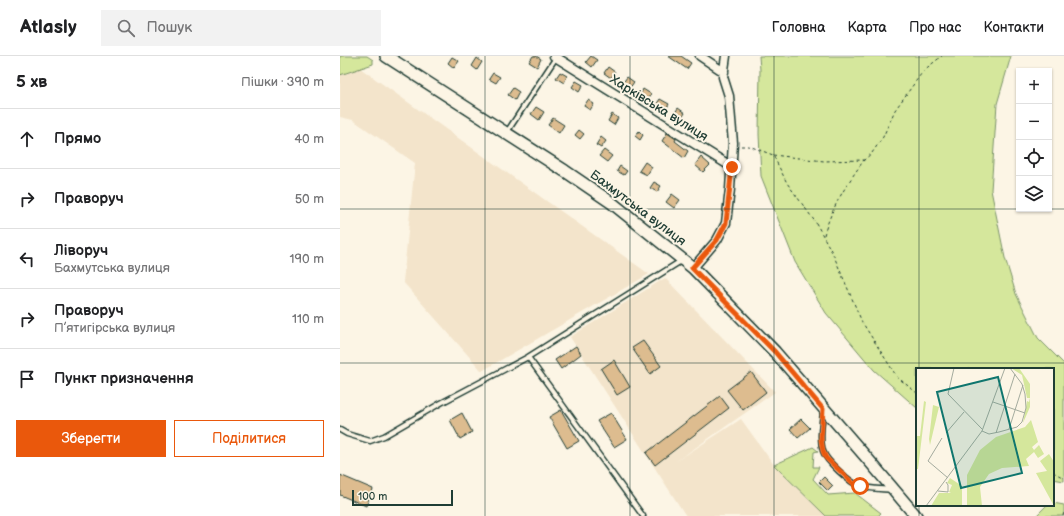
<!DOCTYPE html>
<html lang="uk">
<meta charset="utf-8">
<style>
body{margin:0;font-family:"Balsamiq Sans",sans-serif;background:#f2f2f2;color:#202124}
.controls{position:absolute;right:12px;top:12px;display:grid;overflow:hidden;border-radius:0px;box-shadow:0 1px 3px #0004}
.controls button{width:36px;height:36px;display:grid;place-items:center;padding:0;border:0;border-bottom:1px solid #e0e0e0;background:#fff;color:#202124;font:20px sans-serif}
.scale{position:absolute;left:12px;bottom:10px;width:101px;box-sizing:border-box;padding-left:4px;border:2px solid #1f3d34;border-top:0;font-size:11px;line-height:14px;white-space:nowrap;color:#1f3d34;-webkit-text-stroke:3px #fcf5e5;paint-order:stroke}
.stop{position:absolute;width:12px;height:12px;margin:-9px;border:3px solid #ea580c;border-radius:50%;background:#fff}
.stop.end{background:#ea580c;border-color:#fff;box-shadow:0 1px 4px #0008}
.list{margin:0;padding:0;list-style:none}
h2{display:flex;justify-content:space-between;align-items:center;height:52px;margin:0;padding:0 16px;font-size:17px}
h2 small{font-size:13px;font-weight:400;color:#757577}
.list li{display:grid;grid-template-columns:26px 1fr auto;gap:12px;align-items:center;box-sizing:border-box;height:60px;padding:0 16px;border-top:1px solid #e0e0e0}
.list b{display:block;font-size:15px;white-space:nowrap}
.list p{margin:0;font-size:13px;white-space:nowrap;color:#757577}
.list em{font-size:13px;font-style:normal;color:#757577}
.actions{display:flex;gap:8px;padding:12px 16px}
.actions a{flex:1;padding:9px 0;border:1px solid #ea580c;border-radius:0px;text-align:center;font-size:14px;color:#ea580c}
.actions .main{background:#ea580c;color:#fff}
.icon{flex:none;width:22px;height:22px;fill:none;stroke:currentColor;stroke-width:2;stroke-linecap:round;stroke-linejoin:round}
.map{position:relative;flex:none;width:724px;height:460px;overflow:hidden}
header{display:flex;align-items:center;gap:24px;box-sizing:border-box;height:56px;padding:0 20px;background:#fff;border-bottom:1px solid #e0e0e0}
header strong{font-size:19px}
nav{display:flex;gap:22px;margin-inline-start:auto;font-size:14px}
.search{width:280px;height:36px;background:#f2f2f2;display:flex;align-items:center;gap:10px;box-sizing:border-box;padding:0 14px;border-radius:0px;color:#757577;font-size:15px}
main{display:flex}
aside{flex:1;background:#fff}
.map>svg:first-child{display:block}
.built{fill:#f3e4cb}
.green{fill:#d5e79c;stroke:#7a9268}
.building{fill:#ddbc8f;stroke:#1f3d34}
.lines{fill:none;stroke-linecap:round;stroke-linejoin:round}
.service-casing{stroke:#1f3d34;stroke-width:7}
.minor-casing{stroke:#1f3d34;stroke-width:11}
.secondary-casing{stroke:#1f3d34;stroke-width:14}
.path{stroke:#1f3d34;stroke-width:1;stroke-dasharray:3 3;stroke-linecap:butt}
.service{stroke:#fcf5e5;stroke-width:4}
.minor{stroke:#fcf5e5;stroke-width:8}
.secondary{stroke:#fcf5e5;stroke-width:11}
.route{stroke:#ea580c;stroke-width:5}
.grid{fill:none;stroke:#1f3d34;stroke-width:1;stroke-opacity:0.55}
.labels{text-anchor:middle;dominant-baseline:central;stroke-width:4;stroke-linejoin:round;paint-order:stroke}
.street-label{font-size:13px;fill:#1f3d34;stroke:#fcf5e5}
.inset-road{fill:none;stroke:#a4ab9e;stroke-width:1}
.view{fill:#0f766e;fill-opacity:0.15;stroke:#0f766e;stroke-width:2}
.inset-edge{fill:none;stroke:#1f3d34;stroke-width:2}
</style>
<header>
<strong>Atlasly</strong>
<div class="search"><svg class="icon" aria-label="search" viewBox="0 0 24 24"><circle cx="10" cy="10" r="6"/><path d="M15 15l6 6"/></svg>Пошук</div>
<nav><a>Головна</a><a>Карта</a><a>Про нас</a><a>Контакти</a></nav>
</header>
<main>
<aside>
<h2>5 хв<small>Пішки · 390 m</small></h2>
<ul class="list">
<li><svg class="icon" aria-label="ahead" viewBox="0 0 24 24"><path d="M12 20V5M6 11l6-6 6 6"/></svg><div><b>Прямо</b></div><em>40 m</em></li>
<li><svg class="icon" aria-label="right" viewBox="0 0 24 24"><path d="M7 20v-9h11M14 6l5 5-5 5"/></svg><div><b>Праворуч</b></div><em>50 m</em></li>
<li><svg class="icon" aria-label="left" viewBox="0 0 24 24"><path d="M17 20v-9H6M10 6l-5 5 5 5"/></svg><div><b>Ліворуч</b><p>Бахмутська вулиця</p></div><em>190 m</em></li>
<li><svg class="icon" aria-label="right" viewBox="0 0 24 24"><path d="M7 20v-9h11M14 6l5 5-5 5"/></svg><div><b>Праворуч</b><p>П’ятигірська вулиця</p></div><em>110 m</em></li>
<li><svg class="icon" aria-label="arrive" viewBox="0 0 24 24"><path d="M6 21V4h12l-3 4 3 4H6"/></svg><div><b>Пункт призначення</b></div></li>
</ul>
<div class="actions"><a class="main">Зберегти</a><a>Поділитися</a></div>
</aside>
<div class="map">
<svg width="724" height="460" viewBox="0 0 724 460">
<rect width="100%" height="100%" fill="#fcf5e5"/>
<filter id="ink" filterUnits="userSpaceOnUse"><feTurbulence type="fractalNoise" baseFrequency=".025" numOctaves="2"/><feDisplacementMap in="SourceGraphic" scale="8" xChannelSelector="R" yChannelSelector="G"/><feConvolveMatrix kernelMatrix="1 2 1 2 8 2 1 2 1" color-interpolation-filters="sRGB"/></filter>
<g filter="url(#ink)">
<path class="built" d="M 20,12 L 309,218 L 142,315 L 63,226 L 75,107 L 13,64 L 0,61 L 0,19 Z
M 325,222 L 435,336 L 335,406 L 401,363 L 434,409 L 486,460 L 346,460 L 230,281 Z"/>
<path class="green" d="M 0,0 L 27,0 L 33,4 L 33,8 L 0,19 Z
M 419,0 L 671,0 L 657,48 L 651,134 L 665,202 L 676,238 L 698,282 L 724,308 L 724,425 L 713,423 L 713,313 L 577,313 L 577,352 L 534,314 L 486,257 L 455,206 L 421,120 L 419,78 L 420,14 Z
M 473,391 L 478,395 L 474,396 L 473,411 L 479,411 L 473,423 L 488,439 L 515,437 L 541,457 L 538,460 L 486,460 L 434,409 Z
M 713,447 L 724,449 L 724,460 L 696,460 L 707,449 L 713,449 Z"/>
<path class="building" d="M 193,0 L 196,0 L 201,3 L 197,11 L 189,6 Z
M 251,0 L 257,4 L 252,11 L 246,6 Z
M 328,0 L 341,0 L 351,7 L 347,13 Z
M 112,1 L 119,5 L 114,12 L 108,7 Z
M 137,2 L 142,6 L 137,14 L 132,10 Z
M 268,11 L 275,16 L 271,22 L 264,17 Z
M 220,16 L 227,20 L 224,27 L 216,22 Z
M 153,17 L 160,21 L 156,27 L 149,23 Z
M 287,21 L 294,26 L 289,33 L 282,28 Z
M 236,25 L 243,29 L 239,36 L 232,31 Z
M 173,32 L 179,36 L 175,44 L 168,39 Z
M 303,33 L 311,38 L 308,44 L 300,39 Z
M 320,43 L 329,48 L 325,55 L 316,49 Z
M 248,44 L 254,48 L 250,54 L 244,50 Z
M 196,51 L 204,56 L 199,64 L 191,58 Z
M 338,52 L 345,57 L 340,65 L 333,60 Z
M 272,58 L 278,62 L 274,69 L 268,65 Z
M 213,62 L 224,69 L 219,77 L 208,69 Z
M 239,74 L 244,78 L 240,83 L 235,79 Z
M 299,75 L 303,79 L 300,84 L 295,80 Z
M 327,77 L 336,83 L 335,85 L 348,95 L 344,102 L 322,85 Z
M 261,81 L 266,85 L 261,92 L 256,89 Z
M 264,94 L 272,100 L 267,106 L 259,100 Z
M 361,101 L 370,109 L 363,116 L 355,109 Z
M 305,106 L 312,111 L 307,119 L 299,115 Z
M 280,110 L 287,115 L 284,119 L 277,115 Z
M 314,126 L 321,130 L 317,136 L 310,132 Z
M 332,138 L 340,144 L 334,152 L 326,146 Z
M 303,285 L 321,310 L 310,318 L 292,292 Z
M 236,290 L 241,298 L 221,313 L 215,304 Z
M 274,304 L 290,331 L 277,339 L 261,313 Z
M 411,316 L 426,336 L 403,354 L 387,334 Z
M 380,340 L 389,352 L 315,409 L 306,397 Z
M 221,354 L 239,385 L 227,392 L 209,361 Z
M 122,357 L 132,376 L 120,383 L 110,364 Z
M 271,357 L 287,383 L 274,391 L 257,365 Z
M 461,363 L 470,372 L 458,382 L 450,373 Z
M 0,419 L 33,433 L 26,450 L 0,439 Z
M 484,421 L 493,430 L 488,435 L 479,426 Z"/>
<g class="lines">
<g class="service-casing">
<path id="service" d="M 167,76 L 217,0
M 188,301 L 303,460
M 483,355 C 482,368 479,382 483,395 C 486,405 510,427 520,430 C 530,433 541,433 551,434
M 0,374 L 7,378 L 30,385 L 44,380 L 101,347 L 188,301 L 341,205"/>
</g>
<g class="minor-casing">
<path id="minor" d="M 214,0 L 392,111
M 360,0 L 384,16
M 353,212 L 377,184 L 386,167 L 390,133 L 393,87 L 389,40 L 383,21 L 386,0"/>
</g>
<g class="secondary-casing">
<path id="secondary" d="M 46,0 L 225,115 L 272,147 L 353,212 L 435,296 L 532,408 L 576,460"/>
</g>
<path class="path" d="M 401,90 L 409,90 L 433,99 L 447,127 L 476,167 L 493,198 L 522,266 L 557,321 L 577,337
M 433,99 L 484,105 L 524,104 L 532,97 L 543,81 L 555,54 L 584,14 L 602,0
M 484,179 C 492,150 507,128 524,104
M 713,416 L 724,422
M 723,460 L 724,456"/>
<use href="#service" class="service"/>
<use href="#minor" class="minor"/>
<use href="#secondary" class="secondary"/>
</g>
</g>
<g class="lines" filter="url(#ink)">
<path class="route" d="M 392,111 L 386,167 L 377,184 L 352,212 L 435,296 L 483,353 L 481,383 L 483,395 L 486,402 L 514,428 L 520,430"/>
</g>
<path class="grid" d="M 145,0 L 145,460M 290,0 L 290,460M 434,0 L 434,460M 579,0 L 579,313M 0,153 L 724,153M 0,307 L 724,307M 579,449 L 579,460"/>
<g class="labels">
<g class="street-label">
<text transform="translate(319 52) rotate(32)">Харківська вулиця</text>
<text transform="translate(298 152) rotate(37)">Бахмутська вулиця</text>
</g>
</g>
<g transform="translate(576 312)">
<rect width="138" height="138" fill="#fcf5e5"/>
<path d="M 95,0 L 103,0 L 114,16 L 114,39 L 107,55 L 111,33 L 113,34 L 114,30 L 111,30 L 106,7 ZM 8,33 L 10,34 L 2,101 L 0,101 L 0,68 L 4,68 ZM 17,37 L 23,39 L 14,77 L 13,71 ZM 115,52 L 122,74 L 116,79 L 118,82 L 123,77 L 128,86 L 122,90 L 118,84 L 110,91 L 113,98 L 86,100 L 73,106 L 64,119 L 66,138 L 51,138 L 51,107 L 64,82 L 80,69 L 109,59 ZM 133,86 L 138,94 L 138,138 L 120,105 L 131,103 L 124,93 ZM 34,110 L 46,118 L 46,138 L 15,138 L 23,125 L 35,125 L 33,124 L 36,117 L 31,115 Z" fill="#d5e79c"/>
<path class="inset-road" d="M 38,0 L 32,26 L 66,61M 77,34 L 109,45M 93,61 L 107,17M 66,63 L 73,66 L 83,64 L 101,59 L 106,54 L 110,40 L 109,26 L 106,16 L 94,0M 30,65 L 48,44M 80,65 L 99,6M 26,70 L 12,93 L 32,110M 22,123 L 32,124 L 32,117 L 30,114M 10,138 L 66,63 L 89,0"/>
<path class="view" d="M 82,9 L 106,105 L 45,120 L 21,24 Z"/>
<rect width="138" height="138" class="inset-edge"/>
</g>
</svg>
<div class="controls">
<button>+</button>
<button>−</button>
<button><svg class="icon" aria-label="locate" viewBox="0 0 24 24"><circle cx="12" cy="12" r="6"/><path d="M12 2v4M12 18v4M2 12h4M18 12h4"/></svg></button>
<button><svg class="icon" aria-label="layers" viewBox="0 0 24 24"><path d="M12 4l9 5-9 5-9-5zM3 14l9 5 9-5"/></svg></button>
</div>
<div class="scale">100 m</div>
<div class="stop" style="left:520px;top:430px"></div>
<div class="stop end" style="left:392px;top:111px"></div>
</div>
</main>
